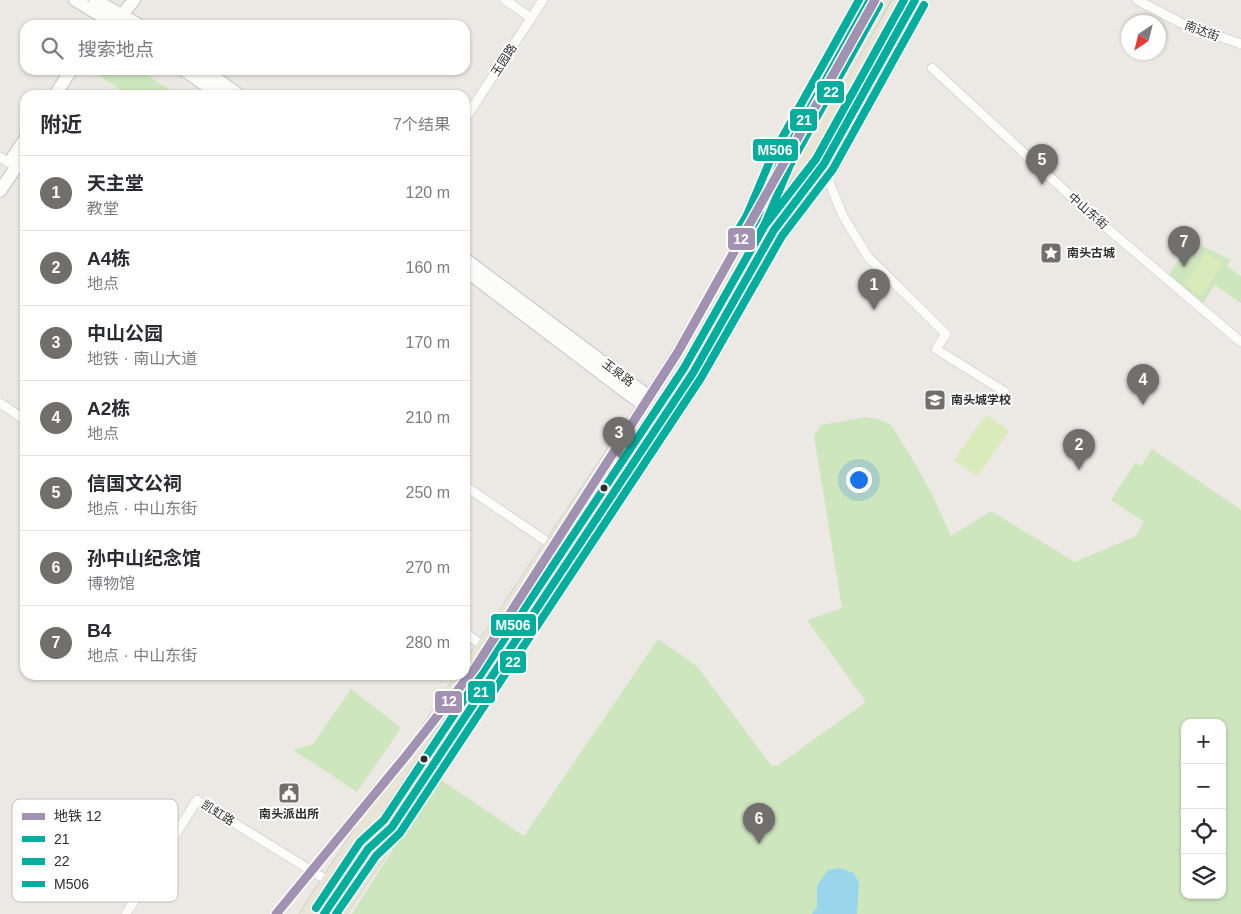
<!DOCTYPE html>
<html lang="zh">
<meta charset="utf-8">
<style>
body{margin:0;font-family:Arial,"Noto Sans SC",sans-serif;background:#f2f2f3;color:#2b2b33}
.controls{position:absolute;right:15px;bottom:15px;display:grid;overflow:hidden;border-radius:10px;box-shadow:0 1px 4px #0004}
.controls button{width:45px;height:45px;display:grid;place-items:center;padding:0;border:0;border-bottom:1px solid #e1e1e2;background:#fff;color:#2b2b33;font:25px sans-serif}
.compass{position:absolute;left:1121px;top:15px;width:45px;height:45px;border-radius:50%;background:#fff;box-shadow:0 1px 4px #0004;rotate:215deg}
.you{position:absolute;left:858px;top:479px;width:18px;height:18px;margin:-12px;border:4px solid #fff;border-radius:50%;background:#1a73e8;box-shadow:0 0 0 8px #1a73e833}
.badge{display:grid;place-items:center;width:32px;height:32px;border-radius:50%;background:#706f6e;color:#fff;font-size:16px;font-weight:700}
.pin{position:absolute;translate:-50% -41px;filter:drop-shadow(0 1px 2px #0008)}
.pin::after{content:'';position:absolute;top:26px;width:18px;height:15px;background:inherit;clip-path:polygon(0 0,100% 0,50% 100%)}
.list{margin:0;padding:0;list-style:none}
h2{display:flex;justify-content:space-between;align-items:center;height:65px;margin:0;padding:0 20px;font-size:21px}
h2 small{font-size:16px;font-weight:400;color:#7c7c81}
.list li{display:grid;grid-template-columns:32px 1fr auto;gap:15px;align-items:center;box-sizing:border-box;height:75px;padding:0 20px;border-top:1px solid #e1e1e2}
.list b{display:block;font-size:19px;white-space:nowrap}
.list p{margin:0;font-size:16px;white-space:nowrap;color:#7c7c81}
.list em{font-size:16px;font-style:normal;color:#7c7c81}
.icon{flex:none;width:28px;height:28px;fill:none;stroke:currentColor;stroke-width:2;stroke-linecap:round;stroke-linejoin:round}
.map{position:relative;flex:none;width:1241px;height:914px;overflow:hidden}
.search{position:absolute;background:#fff;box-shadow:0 1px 4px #0004;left:20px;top:20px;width:450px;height:55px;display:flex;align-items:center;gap:12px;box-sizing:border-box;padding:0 18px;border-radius:15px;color:#7c7c81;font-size:19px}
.panel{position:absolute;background:#fff;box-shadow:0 1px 4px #0004;left:20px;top:90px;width:450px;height:590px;border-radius:15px}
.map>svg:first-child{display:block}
.green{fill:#cee6be;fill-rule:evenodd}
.pitch{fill:#d9eabb}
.water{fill:#99d6ec}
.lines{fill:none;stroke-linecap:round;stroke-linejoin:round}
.street-casing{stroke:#c5c4c5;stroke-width:10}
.secondary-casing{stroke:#c5c4c5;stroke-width:14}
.primary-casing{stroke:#c6c5c4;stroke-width:15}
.street{stroke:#fcfcfb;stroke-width:9}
.secondary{stroke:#fcfcfb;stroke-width:12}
.primary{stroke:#e8e4d6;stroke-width:14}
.bus-1-casing{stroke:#fff;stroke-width:11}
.bus-2-casing{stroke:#fff;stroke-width:11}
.bus-3-casing{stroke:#fff;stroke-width:11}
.bus-1{stroke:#01ad9c;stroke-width:8}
.bus-2{stroke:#01ad9c;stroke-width:8}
.bus-3{stroke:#01ad9c;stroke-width:8}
.metro-1-casing{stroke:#fff;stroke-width:12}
.metro-1{stroke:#a192b2;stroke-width:9}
.bus-dot{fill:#2e2e2e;stroke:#fff;stroke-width:2}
.labels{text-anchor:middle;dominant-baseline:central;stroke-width:4;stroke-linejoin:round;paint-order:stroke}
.street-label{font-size:12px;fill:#2e2e2e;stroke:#fff}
.poi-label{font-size:12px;font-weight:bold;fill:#2e2e2e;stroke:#fff;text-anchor:start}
.key{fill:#fff;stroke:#c0c0c0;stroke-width:1}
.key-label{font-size:14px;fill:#2e2e2e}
.line-badge{stroke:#fff;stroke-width:2}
.badge-label{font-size:14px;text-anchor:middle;font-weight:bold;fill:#fff}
</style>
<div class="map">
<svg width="1241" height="914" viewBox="0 0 1241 914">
<rect width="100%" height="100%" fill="#ece8e4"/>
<path class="green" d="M 102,70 L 140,70 L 177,95 L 128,95 L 98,75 Z
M 1202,246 L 1231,260 L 1227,266 L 1241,276 L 1241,303 L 1215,285 L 1202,304 L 1168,276 L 1185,250 L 1198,256 Z
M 866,417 L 877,419 L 891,425 L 914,462 L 933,496 L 951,536 L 991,511 L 1075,562 L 1136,536 L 1144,522 L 1111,500 L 1135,463 L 1141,466 L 1152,449 L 1241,510 L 1241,914 L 352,914 L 438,778 L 524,836 L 658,639 L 697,666 L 771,765 L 777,766 L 866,702 L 807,620 L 842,608 L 814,436 L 821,425 ZM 1185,723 L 1222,723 L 1222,895 L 1185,895 Z
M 351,689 L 401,728 L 357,792 L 293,750 L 313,744 Z"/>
<path class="pitch" d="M 1206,253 L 1223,264 L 1201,296 L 1185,284 Z
M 986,415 L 1009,431 L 977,476 L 954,460 Z"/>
<path class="water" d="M 840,868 L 854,873 L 859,883 L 857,914 L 812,914 L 817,907 L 817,886 L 828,870 Z"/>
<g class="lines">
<g class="street-casing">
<path id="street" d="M 505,0 L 531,18
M 1137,0 L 1181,23 L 1241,44
M 932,68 L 1088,212 L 1241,342
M 465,119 L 543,0
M 0,157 L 9,163
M 824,164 L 828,179 L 843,216 L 868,257 L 946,334 L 936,349 L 1005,392
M 0,403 L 25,420
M 465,486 L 552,545
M 465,633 L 484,646
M 373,814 L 392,827
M 126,914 L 197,800 L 328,881"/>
</g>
<g class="secondary-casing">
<path id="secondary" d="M 75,0 L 116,25
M 95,0 L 139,25
M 117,21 L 134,0
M 184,70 L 220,95
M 204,70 L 239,95
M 55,95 L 71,70
M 11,160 L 25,139
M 0,191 L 25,154
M 764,201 L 781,161 L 870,0
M 783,219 L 824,164 L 915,0
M 465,259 L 651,398 L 666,414
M 465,270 L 631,396 L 646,406 L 654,409"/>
</g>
<g class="primary-casing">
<path id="primary" d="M 465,674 L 662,380 L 716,290 L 756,220 L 795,160 L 883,0
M 307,914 L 464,675
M 324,914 L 368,849 L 392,827 L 434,765 L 693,373 L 767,243 L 788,200 L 900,0
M 338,914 L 378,855 L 389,834"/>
</g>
<use href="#street" class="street"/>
<use href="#secondary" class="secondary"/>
<use href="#primary" class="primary"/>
<g class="bus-1-casing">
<path id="bus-1" d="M 743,242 L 756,220 L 781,161 L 870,0
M 324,914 L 368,849 L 392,827 L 693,373 L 774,230 L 824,164 L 915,0"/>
</g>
<g class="bus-2-casing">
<path id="bus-2" d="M 752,247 L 765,224 L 790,165 L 879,5
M 336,914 L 376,856 L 400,833 L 701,378 L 782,236 L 833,169 L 924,5"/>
</g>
<g class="bus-3-casing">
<path id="bus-3" d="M 734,237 L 747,215 L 772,156 L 859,0
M 316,908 L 360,842 L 384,820 L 684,368 L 765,225 L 816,159 L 904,0"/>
</g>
<use href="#bus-1" class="bus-1"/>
<use href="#bus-2" class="bus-2"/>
<use href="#bus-3" class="bus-3"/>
<g class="metro-1-casing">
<path id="metro-1" d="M 276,914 L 406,756 L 475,668 L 678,352 L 875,0"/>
</g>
<use href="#metro-1" class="metro-1"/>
</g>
<defs>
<g id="sight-square" transform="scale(1.125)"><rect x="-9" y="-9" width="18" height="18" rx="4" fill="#706f6e" stroke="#fff"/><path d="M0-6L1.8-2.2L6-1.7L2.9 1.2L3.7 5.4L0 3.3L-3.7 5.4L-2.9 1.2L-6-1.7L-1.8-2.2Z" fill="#fff"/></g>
<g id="school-square" transform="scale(1.125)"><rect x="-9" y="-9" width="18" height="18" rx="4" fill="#706f6e" stroke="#fff"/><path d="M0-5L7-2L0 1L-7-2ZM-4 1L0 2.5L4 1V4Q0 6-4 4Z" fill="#fff"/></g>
<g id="civic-square" transform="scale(1.125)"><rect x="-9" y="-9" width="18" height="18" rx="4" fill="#706f6e" stroke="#fff"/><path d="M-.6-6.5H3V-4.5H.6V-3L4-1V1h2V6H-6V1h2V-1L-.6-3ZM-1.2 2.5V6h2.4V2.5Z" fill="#fff"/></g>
</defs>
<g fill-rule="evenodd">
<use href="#sight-square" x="1051" y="253"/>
<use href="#school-square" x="935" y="400"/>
<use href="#civic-square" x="289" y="793"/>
</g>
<g class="bus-dot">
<circle cx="604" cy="488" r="4.5"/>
<circle cx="424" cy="759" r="4.5"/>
</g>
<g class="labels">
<g class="street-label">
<text transform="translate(1202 31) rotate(20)">南达街</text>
<text transform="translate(504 60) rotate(-57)">玉园路</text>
<text transform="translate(1088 211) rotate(41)">中山东街</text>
<text transform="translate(618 373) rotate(37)">玉泉路</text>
<text transform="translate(218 813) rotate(32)">凯虹路</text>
</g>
<g class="poi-label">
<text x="1067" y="253">南头古城</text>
<text x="951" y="400">南头城学校</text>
<text x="289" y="814" text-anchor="middle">南头派出所</text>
</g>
</g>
<rect x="12" y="799" width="166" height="103" rx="8" class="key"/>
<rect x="22" y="813" width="23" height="7" fill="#a192b2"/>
<rect x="22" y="836" width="23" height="6" fill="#01ad9c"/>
<rect x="22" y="858" width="23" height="7" fill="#01ad9c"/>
<rect x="22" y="881" width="23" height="6" fill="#01ad9c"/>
<g class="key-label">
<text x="54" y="821">地铁 12</text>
<text x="54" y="844">21</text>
<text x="54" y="866">22</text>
<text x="54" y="889">M506</text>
</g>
<g class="line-badge">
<rect x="816" y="80" width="29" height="24" rx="5" fill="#01ad9c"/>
<rect x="789" y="108" width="29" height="24" rx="5" fill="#01ad9c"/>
<rect x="752" y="138" width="47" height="24" rx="5" fill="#01ad9c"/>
<rect x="727" y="227" width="29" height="24" rx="5" fill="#a192b2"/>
<rect x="490" y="613" width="47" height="24" rx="5" fill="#01ad9c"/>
<rect x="499" y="650" width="28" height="24" rx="5" fill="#01ad9c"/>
<rect x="467" y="680" width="29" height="24" rx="5" fill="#01ad9c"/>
<rect x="434" y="690" width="29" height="24" rx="5" fill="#a192b2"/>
</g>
<g class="badge-label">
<text x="831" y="97">22</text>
<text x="804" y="125">21</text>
<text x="775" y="155">M506</text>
<text x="741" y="244">12</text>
<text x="513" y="630">M506</text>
<text x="513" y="667">22</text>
<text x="481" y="697">21</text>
<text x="449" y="706">12</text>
</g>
</svg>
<div class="controls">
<button>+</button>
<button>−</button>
<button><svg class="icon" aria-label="locate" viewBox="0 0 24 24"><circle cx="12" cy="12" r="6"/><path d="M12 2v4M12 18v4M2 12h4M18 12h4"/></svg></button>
<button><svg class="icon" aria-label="layers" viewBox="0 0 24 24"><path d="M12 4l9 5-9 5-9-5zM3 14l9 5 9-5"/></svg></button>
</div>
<svg class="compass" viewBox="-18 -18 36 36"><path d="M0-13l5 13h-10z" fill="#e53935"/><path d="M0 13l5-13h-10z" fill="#7c7c81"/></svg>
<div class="you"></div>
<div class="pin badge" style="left:874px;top:310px">1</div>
<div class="pin badge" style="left:1079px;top:470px">2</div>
<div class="pin badge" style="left:619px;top:458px">3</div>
<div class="pin badge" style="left:1143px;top:405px">4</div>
<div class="pin badge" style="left:1042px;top:185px">5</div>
<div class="pin badge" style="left:759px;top:844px">6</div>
<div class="pin badge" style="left:1184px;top:267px">7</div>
<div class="search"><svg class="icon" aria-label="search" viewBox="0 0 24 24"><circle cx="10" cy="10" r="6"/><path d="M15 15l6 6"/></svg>搜索地点</div>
<section class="panel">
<h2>附近<small>7个结果</small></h2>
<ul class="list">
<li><span class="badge">1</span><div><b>天主堂</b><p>教堂</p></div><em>120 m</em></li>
<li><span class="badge">2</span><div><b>A4栋</b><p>地点</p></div><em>160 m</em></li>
<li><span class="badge">3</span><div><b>中山公园</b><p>地铁 · 南山大道</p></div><em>170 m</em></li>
<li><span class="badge">4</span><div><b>A2栋</b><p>地点</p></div><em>210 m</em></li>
<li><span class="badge">5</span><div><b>信国文公祠</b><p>地点 · 中山东街</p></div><em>250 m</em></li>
<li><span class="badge">6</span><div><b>孙中山纪念馆</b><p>博物馆</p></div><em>270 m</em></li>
<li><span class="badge">7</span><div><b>B4</b><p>地点 · 中山东街</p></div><em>280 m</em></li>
</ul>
</section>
</div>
